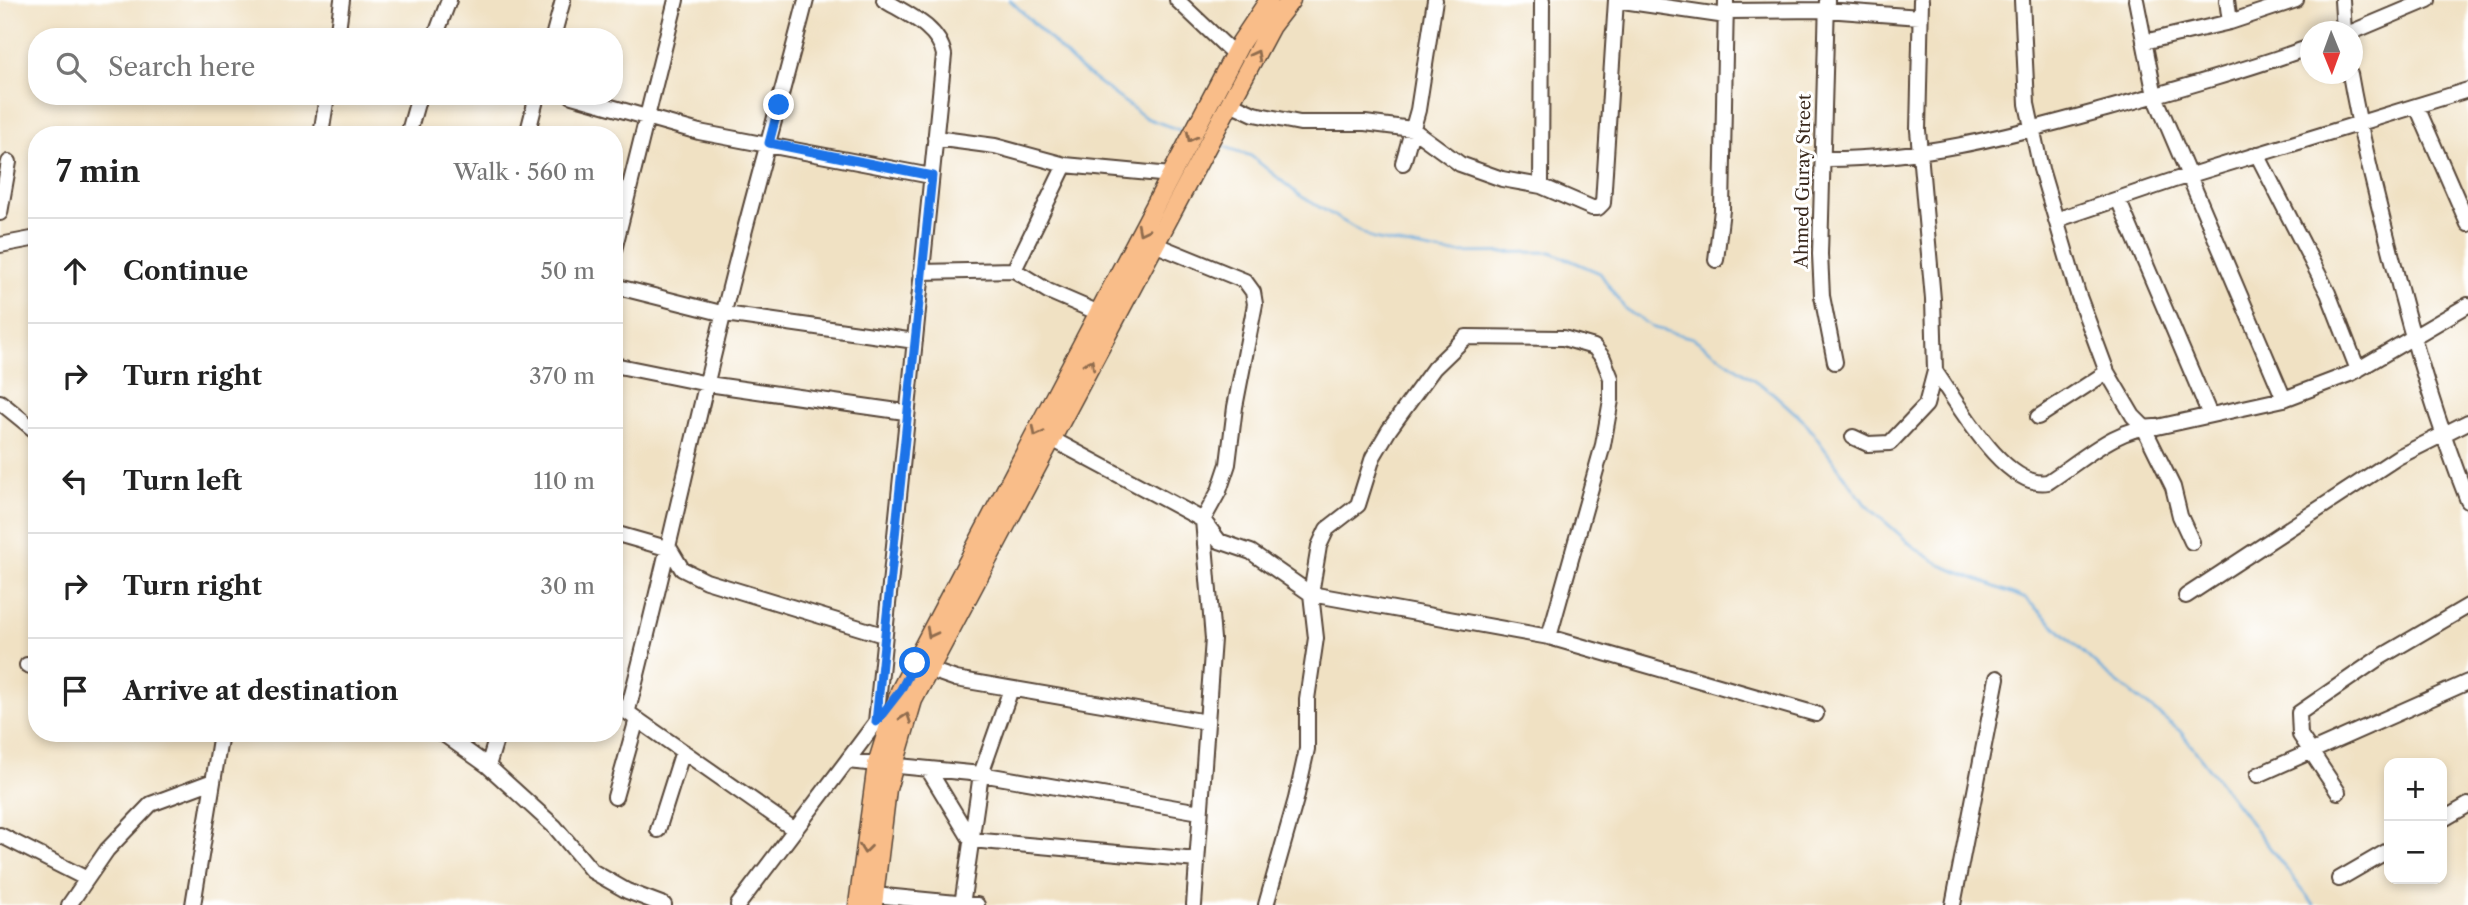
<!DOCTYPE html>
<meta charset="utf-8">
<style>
body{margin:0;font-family:"Libre Caslon Text",serif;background:#f2f2f2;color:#222}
.controls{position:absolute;right:21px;bottom:21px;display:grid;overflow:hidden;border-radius:14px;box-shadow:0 4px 10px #0003}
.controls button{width:63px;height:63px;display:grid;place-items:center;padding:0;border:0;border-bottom:2px solid #e0e0e0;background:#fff;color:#222;font:35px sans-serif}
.compass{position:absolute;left:2300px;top:21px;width:63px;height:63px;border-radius:50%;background:#fff;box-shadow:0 4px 10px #0003;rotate:179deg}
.stop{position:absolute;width:21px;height:21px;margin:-16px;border:5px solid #1a73e8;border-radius:50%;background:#fff}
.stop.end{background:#1a73e8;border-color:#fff;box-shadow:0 2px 7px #0008}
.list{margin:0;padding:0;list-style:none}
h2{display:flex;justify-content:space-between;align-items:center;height:91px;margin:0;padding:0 28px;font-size:30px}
h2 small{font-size:23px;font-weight:400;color:#767676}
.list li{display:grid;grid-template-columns:46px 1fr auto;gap:21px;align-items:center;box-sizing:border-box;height:105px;padding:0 28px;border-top:2px solid #e0e0e0}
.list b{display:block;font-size:26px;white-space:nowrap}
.list em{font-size:23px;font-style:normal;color:#767676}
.icon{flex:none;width:38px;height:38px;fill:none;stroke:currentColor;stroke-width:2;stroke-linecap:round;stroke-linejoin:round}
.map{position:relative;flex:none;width:2468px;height:905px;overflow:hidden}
.search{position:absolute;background:#fff;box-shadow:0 4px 10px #0003;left:28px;top:28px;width:595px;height:77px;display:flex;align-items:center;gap:18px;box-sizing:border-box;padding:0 24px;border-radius:28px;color:#767676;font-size:26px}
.panel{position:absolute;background:#fff;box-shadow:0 4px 10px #0003;left:28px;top:126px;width:595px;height:616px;border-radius:28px}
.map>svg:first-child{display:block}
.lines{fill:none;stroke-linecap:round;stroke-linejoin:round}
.stream{stroke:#65a8da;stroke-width:2.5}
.minor-casing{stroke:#564537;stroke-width:18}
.major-casing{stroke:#564537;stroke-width:21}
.minor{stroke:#fff;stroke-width:14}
.major{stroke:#f9bd89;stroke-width:18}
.oneway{stroke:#906c4e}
.route{stroke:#1a73e8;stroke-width:9}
.labels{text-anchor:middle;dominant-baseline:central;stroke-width:6;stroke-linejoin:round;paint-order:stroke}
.street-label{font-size:18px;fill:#3b2a1e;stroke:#fff}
</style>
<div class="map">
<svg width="2468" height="905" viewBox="0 0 2468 905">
<rect width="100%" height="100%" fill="#fff"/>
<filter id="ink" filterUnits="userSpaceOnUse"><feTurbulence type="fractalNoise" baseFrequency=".0143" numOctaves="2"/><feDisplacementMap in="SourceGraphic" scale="14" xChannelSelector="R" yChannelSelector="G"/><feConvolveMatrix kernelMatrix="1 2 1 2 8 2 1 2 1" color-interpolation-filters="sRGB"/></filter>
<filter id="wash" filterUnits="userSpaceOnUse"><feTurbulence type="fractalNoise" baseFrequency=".00686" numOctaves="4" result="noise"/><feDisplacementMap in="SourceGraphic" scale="28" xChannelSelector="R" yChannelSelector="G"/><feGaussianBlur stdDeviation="1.57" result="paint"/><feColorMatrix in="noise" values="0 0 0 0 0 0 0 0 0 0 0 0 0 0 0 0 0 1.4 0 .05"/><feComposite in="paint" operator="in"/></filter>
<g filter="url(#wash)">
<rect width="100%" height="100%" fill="#f0e1c3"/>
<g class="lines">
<path class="stream" d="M 1010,0 L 1080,69 L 1146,118 L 1185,132
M 1217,144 L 1251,156 L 1299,195 L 1373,239 L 1447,253 L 1551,252 L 1600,273 L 1625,309 L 1654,328 L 1693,338 L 1773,393 L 1805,422 L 1865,504 L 1916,549 L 1943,566 L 2026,599 L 2103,671 L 2180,731 L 2314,905"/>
</g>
</g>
<g filter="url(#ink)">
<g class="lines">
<g class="minor-casing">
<path id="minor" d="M 1177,0 L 1234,54
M 1827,0 L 1820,254 L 1822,296 L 1835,362
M 2022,0 L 2027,104 L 2041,169 L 2078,294 L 2107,372 L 2133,416 L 2143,426 L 2173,487 L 2180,516 L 2192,542
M 2136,0 L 2155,96 L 2284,399
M 2227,0 L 2230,22
M 2342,0 L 2344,32
M 1726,11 L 1826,10 L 1920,17
M 2352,32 L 2428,0
M 337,37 L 342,0
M 435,37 L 449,0
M 553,37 L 563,0
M 2144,42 L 2230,22 L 2296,0
M 2350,74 C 2361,137 2377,198 2393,261 C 2413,343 2437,422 2468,501
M 572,96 L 699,132 L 931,176
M 1230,103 L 1254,114 L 1300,123 L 1365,123 L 1412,129 L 1460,164 L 1502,179 L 1541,186 L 1592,208 L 1598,208 L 1603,203 L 1616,0 L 1726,16
M 2417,107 L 2468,224
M 321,135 L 327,96
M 408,135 L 419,96
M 527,135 L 537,96
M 935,138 L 995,146 L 1065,165 L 1171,175
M 2257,154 L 2328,293 L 2358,370
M 1822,159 C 1916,160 2004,137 2095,112 C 2167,92 2240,72 2310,47
M 1403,163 L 1418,110 L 1435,0
M 1541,186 L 1542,0
M 2118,199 L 2210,415
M 0,213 L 9,162
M 2056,220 L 2171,181 L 2468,90
M 1154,244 L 1245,281 L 1253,292 L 1255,304 L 1235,407 L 1228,464 L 1219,491 L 1203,520 L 1213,639 L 1194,905
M 0,245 L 37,238
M 614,250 L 676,0
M 1716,260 L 1722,210 L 1726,0
M 1014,270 L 1048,291 L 1099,313
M 921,272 L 1014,270 L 1065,165
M 614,286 L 725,314 L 915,341
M 614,365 L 708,384 L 905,412
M 1935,371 C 1957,402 2005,490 2048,482 C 2080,462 2118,425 2157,427 L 2284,399 L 2352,373 L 2468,305
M 0,402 L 37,432
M 2038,417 L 2107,372
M 1853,437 L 1868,444 L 1890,443 L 1926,405 L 1935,371 L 1933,299 L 1918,130 L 1921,0
M 1050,438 L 1203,520 L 1219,541 L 1251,552 L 1311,594 L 1549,637 L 1816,714
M 614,533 L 670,549 L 682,569 L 706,581 L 883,635
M 2186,596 L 2398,457 L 2468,422
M 27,665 L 37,668
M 922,667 L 956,679 L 1207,722
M 614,703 L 795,830
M 628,710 C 667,560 699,407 738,256 C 760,171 784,86 806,0
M 876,722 L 944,55 C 939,27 907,14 884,0
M 442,733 L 488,766 L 498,733
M 847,761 L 880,717
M 488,766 L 555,827 L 592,871 L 627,891 L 664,905
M 928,769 L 971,840 L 1197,860
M 2258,775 L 2468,682
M 2338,792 L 2300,735 L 2299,713 L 2379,658 L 2468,606
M 615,797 L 637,719
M 2442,820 L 2468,805
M 658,830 L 683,751
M 0,835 L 87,879
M 2339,879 L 2389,850
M 874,895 L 977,905
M 69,905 L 107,850 L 151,804 L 213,781
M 193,905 L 221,733
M 738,905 L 847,761 L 981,774 L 1200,812
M 962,905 L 981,774 L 1011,689
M 1266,905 L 1296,799 L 1307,749 L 1307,699 L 1316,638 L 1311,594 L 1319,546 L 1327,529 L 1358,505 L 1373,457 L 1389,430 L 1434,368 L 1466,337 L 1563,338 L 1594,347 L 1603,358 L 1611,378 L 1611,400 L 1603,445 L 1549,637
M 1953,905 L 1997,678"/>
</g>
<g class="major-casing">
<path id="major" d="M 858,905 L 877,764 L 900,691 L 1241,42 L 1269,0
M 873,905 L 887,789 L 913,700 L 1230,103 L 1271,26 L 1291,0"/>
</g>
<use href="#minor" class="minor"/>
<use href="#major" class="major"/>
</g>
<defs><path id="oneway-chevron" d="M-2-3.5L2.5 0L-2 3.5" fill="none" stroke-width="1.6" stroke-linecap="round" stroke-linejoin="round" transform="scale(1.75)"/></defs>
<g class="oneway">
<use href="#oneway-chevron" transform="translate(1256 55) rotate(-62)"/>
<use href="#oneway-chevron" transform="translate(1191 137) rotate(118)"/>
<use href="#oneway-chevron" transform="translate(1142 230) rotate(117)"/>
<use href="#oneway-chevron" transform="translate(1090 364) rotate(-62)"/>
<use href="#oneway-chevron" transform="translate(1037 432) rotate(117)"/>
<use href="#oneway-chevron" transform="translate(931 633) rotate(118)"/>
<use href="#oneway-chevron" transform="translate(906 718) rotate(-70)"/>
<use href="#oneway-chevron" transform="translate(865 849) rotate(97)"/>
</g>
</g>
<g class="lines" filter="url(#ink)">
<path class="route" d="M 779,105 L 769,143 L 932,176 L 876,722 L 900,691 L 915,663"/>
</g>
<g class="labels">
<g class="street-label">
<text transform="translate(1803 181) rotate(-89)">Ahmed Guray Street</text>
</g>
</g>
</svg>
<div class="controls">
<button>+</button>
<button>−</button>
</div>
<svg class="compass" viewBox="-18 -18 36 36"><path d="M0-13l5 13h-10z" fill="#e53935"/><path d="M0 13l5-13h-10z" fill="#767676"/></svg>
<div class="stop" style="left:915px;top:663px"></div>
<div class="stop end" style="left:779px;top:105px"></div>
<div class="search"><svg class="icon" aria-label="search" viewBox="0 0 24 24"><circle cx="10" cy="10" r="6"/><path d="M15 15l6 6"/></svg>Search here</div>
<section class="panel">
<h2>7 min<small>Walk · 560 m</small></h2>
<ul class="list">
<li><svg class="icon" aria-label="ahead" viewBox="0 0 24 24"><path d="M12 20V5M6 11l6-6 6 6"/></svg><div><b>Continue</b></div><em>50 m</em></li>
<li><svg class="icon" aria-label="right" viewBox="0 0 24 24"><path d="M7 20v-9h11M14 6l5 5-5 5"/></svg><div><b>Turn right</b></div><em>370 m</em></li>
<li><svg class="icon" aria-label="left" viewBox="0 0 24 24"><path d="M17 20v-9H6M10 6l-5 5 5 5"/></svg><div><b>Turn left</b></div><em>110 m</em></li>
<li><svg class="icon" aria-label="right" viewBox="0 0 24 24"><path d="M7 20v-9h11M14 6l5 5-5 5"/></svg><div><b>Turn right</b></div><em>30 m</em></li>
<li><svg class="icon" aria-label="arrive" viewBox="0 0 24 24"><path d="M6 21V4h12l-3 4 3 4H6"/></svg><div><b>Arrive at destination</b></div></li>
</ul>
</section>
</div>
